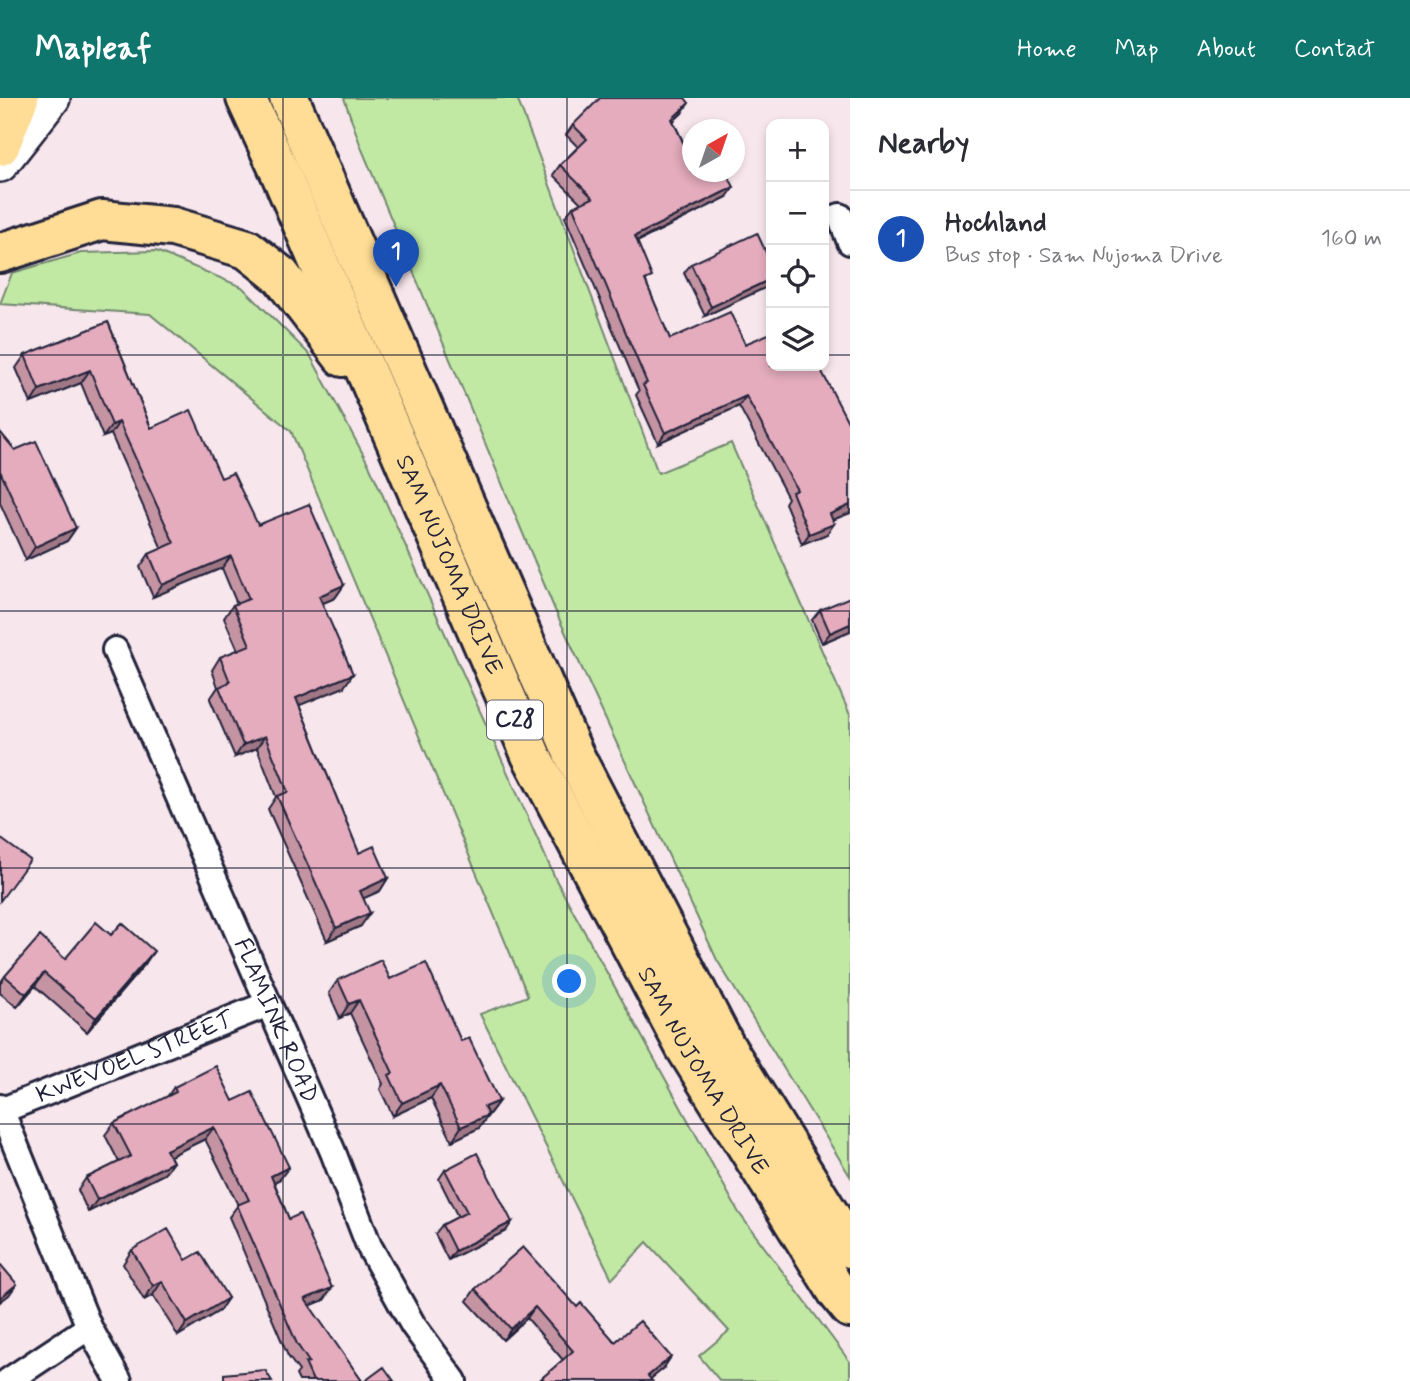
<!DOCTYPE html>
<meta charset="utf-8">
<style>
body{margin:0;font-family:Mynerve,sans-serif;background:#f2f2f3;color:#2b2b33}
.controls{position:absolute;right:21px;top:21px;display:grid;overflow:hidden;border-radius:14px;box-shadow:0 4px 10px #0003}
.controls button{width:63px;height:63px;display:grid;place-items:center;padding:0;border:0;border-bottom:2px solid #e1e1e2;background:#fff;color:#2b2b33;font:35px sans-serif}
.compass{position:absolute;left:682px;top:21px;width:63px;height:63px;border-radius:50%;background:#fff;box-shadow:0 4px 10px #0003;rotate:40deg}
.you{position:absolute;left:570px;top:884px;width:24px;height:24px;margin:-18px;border:5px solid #fff;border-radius:50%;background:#1a73e8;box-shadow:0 0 0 10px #1a73e833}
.badge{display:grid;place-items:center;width:46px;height:46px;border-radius:50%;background:#0f766e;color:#fff;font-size:23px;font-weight:700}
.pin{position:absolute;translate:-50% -58px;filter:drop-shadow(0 2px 4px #0008)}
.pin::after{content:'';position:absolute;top:37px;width:24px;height:21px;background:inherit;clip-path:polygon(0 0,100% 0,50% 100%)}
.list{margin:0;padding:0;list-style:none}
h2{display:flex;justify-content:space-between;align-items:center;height:91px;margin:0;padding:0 28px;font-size:30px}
h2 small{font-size:23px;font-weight:400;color:#7c7c81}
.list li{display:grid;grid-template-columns:46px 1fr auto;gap:21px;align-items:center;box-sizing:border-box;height:98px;padding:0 28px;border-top:2px solid #e1e1e2}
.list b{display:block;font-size:26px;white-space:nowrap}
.list p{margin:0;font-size:23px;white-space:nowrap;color:#7c7c81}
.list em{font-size:23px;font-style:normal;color:#7c7c81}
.icon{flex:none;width:38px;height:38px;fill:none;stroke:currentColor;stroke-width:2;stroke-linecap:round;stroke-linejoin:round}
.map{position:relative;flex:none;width:850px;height:1283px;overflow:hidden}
header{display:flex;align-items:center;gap:42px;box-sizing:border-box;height:98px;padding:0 35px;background:#0f766e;color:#fff}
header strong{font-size:33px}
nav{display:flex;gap:38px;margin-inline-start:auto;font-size:24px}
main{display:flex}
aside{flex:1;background:#fff}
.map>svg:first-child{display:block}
.green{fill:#c1e9a4;stroke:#728670;stroke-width:2}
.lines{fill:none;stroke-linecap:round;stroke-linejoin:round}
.minor-casing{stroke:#22223b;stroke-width:30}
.secondary-casing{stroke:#22223b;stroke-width:40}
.trunk-casing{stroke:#22223b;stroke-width:44}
.minor{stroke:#fff;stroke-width:24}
.secondary{stroke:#fff;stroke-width:35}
.trunk{stroke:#ffdd96;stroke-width:38}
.wall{fill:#c594a3;stroke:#22223b;stroke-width:2}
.shaded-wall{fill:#a07885;stroke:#22223b;stroke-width:2}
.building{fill:#e5acbe;stroke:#22223b;stroke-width:2}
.grid{fill:none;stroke:#22223b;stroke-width:2;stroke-opacity:0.55}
.labels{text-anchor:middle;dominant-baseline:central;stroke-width:6;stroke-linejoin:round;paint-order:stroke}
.shield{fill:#fff;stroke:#646476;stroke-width:2}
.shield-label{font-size:23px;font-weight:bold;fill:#22223b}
.street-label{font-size:24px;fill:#22223b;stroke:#fff}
</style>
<header>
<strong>Mapleaf</strong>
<nav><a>Home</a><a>Map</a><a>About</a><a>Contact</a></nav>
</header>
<main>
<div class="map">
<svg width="850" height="1283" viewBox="0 0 850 1283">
<rect width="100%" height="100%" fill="#f7e6ec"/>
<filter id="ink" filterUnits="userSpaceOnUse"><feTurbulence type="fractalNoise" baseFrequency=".0143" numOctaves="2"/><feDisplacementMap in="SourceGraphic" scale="14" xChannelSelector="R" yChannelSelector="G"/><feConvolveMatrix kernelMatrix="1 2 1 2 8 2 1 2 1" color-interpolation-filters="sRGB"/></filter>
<g filter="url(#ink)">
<path class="green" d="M 344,0 L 517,0 L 658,375 L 731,345 L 850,617 L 850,1078 L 717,862 L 555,512 L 361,49 Z
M 156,153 L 242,189 L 310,257 L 370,369 L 556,782 L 739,1115 L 850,1264 L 850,1283 L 720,1283 L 699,1258 L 729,1233 L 647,1144 L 612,1181 L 480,916 L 528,898 L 291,333 L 150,216 L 0,206 L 12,175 L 81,155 Z"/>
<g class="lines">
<g class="minor-casing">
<g id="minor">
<path d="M 840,118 L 850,144"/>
<path id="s1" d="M 115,552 L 333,1054 L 369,1148 L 413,1227 L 454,1283"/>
<path d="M 0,1009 L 89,1229 L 119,1283"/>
<path id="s2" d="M 3,1012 L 268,906"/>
<path d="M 8,1283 L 89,1229"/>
</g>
</g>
<g class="secondary-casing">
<path id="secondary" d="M 0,66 L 52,0"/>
</g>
<g class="trunk-casing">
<g id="trunk">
<path id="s3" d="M 246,0 L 280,74 L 531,657 L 685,949 L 838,1195 L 850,1210"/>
<path d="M 289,0 L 573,655 L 725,948 L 850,1150"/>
<path d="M 0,48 L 19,0"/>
<path d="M 0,155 L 102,122 L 173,129 L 247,151 L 281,178 L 343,259"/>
</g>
</g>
<use href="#minor" class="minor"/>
<use href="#secondary" class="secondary"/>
<use href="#trunk" class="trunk"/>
</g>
<path class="wall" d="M 681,16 L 673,23 L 700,78 L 727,99 L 637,144 L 647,187 L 670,241 L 745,246 L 850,415 L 832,422 L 827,436 L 802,446 L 785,405 L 788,400 L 739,308 L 658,345 L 636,297 L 639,293 L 565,119 L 573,109 L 581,105 L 553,77 L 560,67 L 578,49 L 566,37 L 573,27 Z
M 771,165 L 705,218 L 684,175 L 691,166 Z
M 108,224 L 151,330 L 221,380 L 258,427 L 344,487 L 335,500 L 323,505 L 344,589 L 299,607 L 359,755 L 388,780 L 380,793 L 363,800 L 361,828 L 327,843 L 268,711 L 276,699 L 257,650 L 235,659 L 210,601 L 218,589 L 212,572 L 220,559 L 238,552 L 224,520 L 233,507 L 237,506 L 222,470 L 153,499 L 140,469 L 149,456 L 162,451 L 111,336 L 103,339 L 81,285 L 31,305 L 16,270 L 25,257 Z
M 0,334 L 76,430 L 67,443 L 26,462 L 0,405 Z
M 820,512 L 850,533 L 822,545 L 812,522 Z
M 65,861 L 145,866 L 87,934 L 35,888 L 17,909 L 0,895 L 0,885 L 5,878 Z
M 390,881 L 461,943 L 499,1003 L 479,1030 L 452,1043 L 431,1000 L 393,1018 L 380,991 L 383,986 L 350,915 L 340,920 L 329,895 L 338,882 Z
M 174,989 L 233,1003 L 280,1081 L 274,1084 L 289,1121 L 332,1190 L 324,1202 L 309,1208 L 362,1283 L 299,1283 L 296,1277 L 299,1273 L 288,1258 L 229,1119 L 238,1107 L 205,1041 L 170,1058 L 173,1064 L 164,1076 L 88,1114 L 78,1092 L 86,1080 L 119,1064 L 105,1037 L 114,1025 L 167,999 Z
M 445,1072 L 506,1133 L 448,1162 L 435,1136 L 442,1127 L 458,1119 L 439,1081 Z
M 132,1152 L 186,1162 L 228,1200 L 219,1213 L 178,1238 L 153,1197 L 144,1202 L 123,1166 Z
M 475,1191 L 577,1209 L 615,1244 L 663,1271 L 650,1281 L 652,1283 L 539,1283 L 542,1280 L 563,1262 L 527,1220 L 503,1242 L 467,1203 Z"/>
<path class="shaded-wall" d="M 689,5 L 681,16 L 665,31 L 672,21 Z
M 734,89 L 727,99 L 627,148 L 635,138 Z
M 771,181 L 771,187 L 705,218 L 711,209 Z
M 90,272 L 81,285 L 31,305 L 39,292 Z
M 746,298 L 739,308 L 658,345 L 665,335 Z
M 119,324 L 111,336 L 103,339 L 112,327 Z
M 850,407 L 850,415 L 822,426 L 830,416 Z
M 834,426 L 827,436 L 802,446 L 809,436 Z
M 76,430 L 67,443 L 26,462 L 35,449 Z
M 231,458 L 222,470 L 153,499 L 162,487 Z
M 344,487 L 335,500 L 311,510 L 319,498 Z
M 850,526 L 850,533 L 822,545 L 830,535 Z
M 353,576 L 344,589 L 288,612 L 296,600 Z
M 265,638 L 257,650 L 235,659 L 243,647 Z
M 388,780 L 380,793 L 351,806 L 360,793 Z
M 370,815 L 361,828 L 327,843 L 336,830 Z
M 154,853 L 145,866 L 87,934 L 96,920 Z
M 44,875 L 35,888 L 17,909 L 26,896 Z
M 359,902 L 350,915 L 340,920 L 349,906 Z
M 440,987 L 431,1000 L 393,1018 L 402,1005 Z
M 499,1003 L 489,1016 L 475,1023 L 484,1009 Z
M 488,1017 L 479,1030 L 452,1043 L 461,1029 Z
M 214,1029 L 205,1041 L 158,1064 L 166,1052 Z
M 173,1064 L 164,1076 L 88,1114 L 97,1102 Z
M 289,1069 L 280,1081 L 263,1090 L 271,1078 Z
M 512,1124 L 506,1133 L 448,1162 L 455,1153 Z
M 162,1183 L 153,1197 L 144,1202 L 153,1188 Z
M 17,1186 L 9,1197 L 0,1204 L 0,1200 Z
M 332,1190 L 324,1202 L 297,1213 L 305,1201 Z
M 228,1200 L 219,1213 L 178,1238 L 187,1225 Z
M 535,1209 L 527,1220 L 503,1242 L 511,1231 Z
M 671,1259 L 663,1271 L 648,1283 L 648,1278 Z"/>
<path class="building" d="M 600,0 L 685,0 L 689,5 L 672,21 L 692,63 L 692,74 L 698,74 L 700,78 L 709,74 L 726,74 L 734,89 L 635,138 L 652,179 L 645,182 L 670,241 L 730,214 L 745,246 L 771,235 L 771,268 L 819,268 L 850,328 L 850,407 L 830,416 L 834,426 L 809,436 L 792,394 L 797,392 L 746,298 L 665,335 L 643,287 L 647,285 L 573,109 L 593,100 L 560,67 L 587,41 L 573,27 Z
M 757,135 L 771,165 L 771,181 L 711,209 L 691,166 Z
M 108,224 L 151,330 L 191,312 L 221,380 L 233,375 L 258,427 L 309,406 L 344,487 L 319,498 L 353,576 L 296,600 L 359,755 L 374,748 L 388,780 L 360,793 L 370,815 L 336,830 L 277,698 L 288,694 L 265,638 L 243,647 L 219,589 L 230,584 L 220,559 L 250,547 L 233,507 L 249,501 L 231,458 L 162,487 L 149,456 L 174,445 L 119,324 L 112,327 L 90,272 L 39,292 L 25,257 Z
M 0,334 L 15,352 L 36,343 L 76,430 L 35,449 L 0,373 Z
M 850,499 L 850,526 L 830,535 L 820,512 Z
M 0,740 L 30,762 L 0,803 Z
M 96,824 L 111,837 L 122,825 L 154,853 L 96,920 L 44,875 L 26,896 L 5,878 L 40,838 L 65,861 Z
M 381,862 L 390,881 L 426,865 L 461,943 L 469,940 L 499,1003 L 484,1009 L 488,1017 L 461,1029 L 440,987 L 402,1005 L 389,977 L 393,975 L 359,902 L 349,906 L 338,882 Z
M 216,968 L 233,1003 L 252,994 L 289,1069 L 271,1078 L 289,1121 L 300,1116 L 332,1190 L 305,1201 L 362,1283 L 313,1283 L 305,1265 L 309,1264 L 297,1246 L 237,1107 L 249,1102 L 214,1029 L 166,1052 L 173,1064 L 97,1102 L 86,1080 L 131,1058 L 114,1025 L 176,994 L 174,989 Z
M 477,1055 L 512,1124 L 455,1153 L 442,1127 L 467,1114 L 445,1072 Z
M 168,1131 L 186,1162 L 200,1154 L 228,1200 L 187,1225 L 162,1183 L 153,1188 L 132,1152 Z
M 523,1149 L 577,1209 L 581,1205 L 615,1244 L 640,1223 L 671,1259 L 648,1278 L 652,1283 L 545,1283 L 542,1280 L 573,1253 L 535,1209 L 511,1231 L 475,1191 Z
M 0,1166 L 17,1186 L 0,1200 Z
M 384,1269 L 394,1283 L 365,1283 Z
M 265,1272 L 272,1283 L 224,1283 L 224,1276 Z"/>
</g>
<path class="grid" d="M 283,0 L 283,1283M 567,0 L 567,1283M 0,257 L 771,257M 824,257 L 850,257M 0,513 L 850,513M 0,770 L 850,770M 0,1026 L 850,1026"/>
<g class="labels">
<rect class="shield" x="487" y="602.5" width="56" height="39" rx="5"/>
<g class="shield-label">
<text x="515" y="622">C28</text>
</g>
<g class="street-label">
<text stroke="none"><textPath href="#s3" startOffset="509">SAM NUJOMA DRIVE</textPath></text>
<text stroke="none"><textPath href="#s1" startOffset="404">FLAMINK ROAD</textPath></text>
<text stroke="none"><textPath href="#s2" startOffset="142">KWEVOEL STREET</textPath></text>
<text stroke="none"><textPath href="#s3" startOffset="1076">SAM NUJOMA DRIVE</textPath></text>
</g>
</g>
</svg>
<div class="controls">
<button>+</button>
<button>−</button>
<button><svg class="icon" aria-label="locate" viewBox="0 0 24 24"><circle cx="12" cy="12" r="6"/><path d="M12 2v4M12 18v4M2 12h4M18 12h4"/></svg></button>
<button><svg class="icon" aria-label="layers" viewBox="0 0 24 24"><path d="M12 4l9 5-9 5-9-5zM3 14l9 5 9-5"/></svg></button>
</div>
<svg class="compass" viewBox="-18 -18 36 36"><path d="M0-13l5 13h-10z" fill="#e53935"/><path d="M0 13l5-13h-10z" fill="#7c7c81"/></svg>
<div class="you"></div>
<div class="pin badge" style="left:396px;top:189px;background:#1a4fb4">1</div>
</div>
<aside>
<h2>Nearby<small></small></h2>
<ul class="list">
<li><span class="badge" style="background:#1a4fb4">1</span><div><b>Hochland</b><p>Bus stop · Sam Nujoma Drive</p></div><em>160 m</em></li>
</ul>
</aside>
</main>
